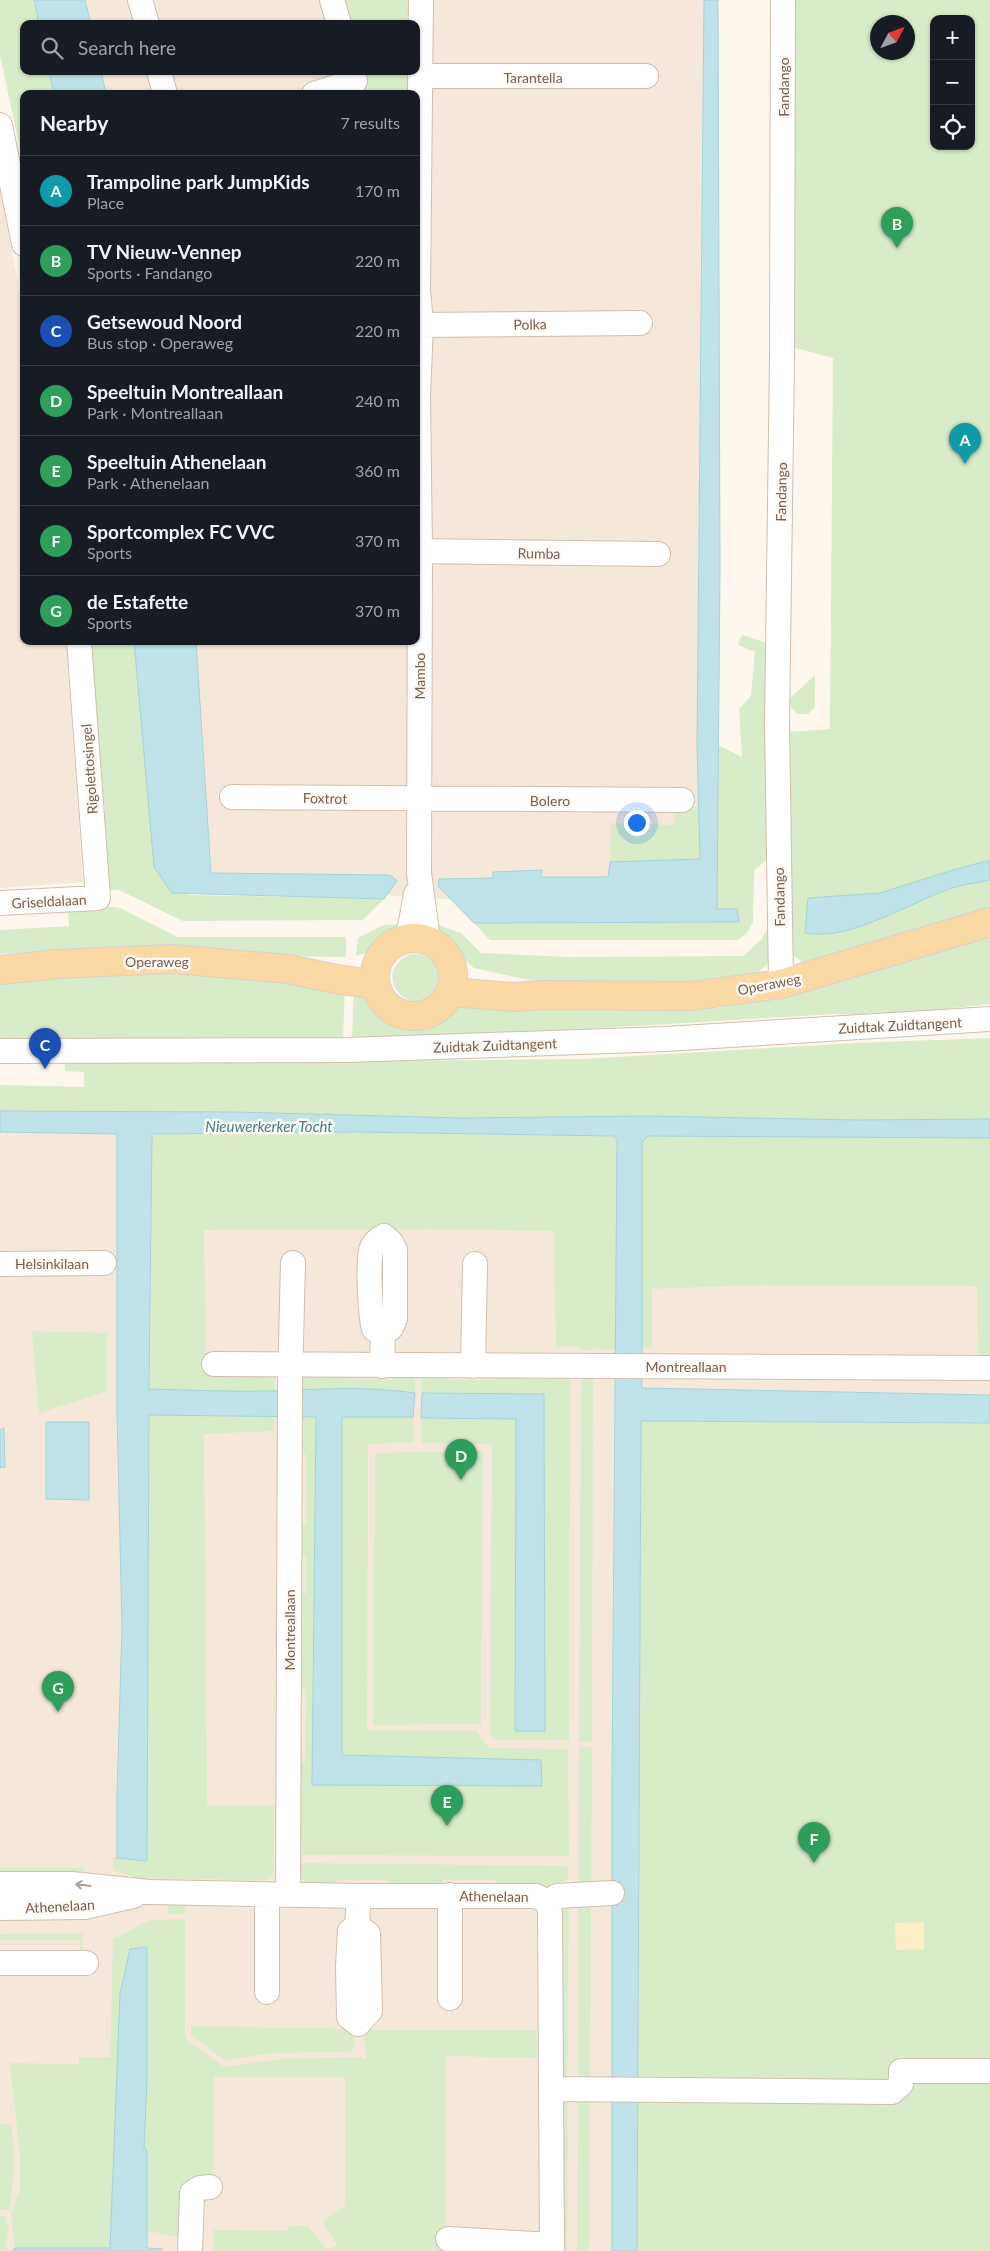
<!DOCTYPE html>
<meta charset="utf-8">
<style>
body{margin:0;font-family:Lato,sans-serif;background:#242831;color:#f1f3f6}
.controls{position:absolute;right:15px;top:15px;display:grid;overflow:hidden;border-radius:10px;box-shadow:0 1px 4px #0004}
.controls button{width:45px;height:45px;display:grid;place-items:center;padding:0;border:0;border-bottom:1px solid #363941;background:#171b24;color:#f1f3f6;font:25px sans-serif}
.compass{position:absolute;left:870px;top:15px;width:45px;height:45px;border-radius:50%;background:#171b24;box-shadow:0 1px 4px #0004;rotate:49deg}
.you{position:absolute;left:636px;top:822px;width:18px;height:18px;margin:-12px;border:4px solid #fff;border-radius:50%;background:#1a73e8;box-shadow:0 0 0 8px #1a73e833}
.badge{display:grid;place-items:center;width:32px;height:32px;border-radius:50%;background:#e76f51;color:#fff;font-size:16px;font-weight:700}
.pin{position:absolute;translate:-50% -41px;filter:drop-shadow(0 1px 2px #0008)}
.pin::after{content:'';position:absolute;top:26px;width:18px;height:15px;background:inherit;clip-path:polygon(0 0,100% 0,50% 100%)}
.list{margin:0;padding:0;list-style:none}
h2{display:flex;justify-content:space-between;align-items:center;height:65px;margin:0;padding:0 20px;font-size:21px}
h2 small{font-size:16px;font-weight:400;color:#9ea1a6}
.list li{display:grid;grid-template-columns:32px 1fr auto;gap:15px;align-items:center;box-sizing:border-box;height:70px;padding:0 20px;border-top:1px solid #363941}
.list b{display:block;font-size:19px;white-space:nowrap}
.list p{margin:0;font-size:16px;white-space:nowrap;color:#9ea1a6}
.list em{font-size:16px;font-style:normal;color:#9ea1a6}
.icon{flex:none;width:28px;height:28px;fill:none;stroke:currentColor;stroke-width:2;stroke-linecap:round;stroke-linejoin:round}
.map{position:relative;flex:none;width:990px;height:2251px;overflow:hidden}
.search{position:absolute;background:#171b24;box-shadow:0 1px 4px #0004;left:20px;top:20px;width:400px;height:55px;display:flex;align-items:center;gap:12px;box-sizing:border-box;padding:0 18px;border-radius:10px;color:#9ea1a6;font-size:19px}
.panel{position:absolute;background:#171b24;box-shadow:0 1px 4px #0004;left:20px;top:90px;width:400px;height:555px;border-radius:10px}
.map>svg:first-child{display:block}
.residential{fill:#f5e8da}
.green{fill:#d8ecc9;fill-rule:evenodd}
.sand{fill:#fcefc7}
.water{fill:#bfe3e8;stroke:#a5d3da}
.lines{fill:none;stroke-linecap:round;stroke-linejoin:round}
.minor-casing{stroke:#d1beb0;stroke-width:26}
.major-casing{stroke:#dad1cd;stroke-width:30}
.minor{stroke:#fff;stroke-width:24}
.major{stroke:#fbd9a5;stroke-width:28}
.oneway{stroke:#af9d94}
.labels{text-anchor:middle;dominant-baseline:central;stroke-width:5;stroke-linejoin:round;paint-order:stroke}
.street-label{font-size:14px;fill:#7a5c4d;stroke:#fffaf3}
.water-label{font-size:15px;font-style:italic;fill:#437c86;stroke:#fffaf3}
</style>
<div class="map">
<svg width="990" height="2251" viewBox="0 0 990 2251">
<rect width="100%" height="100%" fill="#fdf6ec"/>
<path class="residential" d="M 53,0 L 718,0 L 709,898 L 461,900 L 185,882 L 158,641 L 416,641 L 416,94 L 79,94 L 72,71 L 416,71 L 416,24 L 59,24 Z
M 0,192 L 17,277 L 24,331 L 24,641 L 66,641 L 83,882 L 0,888 Z
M 0,1122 L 990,1127 L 990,1419 L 624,1408 L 621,2251 L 0,2251 Z"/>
<path class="green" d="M 0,0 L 34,0 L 39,24 L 24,24 L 24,71 L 49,71 L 54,94 L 24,94 L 24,168 L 0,55 Z
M 339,0 L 412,0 L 412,24 L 346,24 Z
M 794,0 L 990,0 L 990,916 L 803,963 L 791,953 L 790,732 L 830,729 L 833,358 L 792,347 ZM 934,19 L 971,19 L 971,146 L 934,146 ZM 878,22 L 908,22 L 908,52 L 878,52 Z
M 359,71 L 412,71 L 412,94 L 365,94 Z
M 742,635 L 767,643 L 766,861 L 754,870 L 753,922 L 747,933 L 738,940 L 490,940 L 474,923 L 739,922 L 717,910 L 718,745 L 742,757 L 739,709 L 751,696 L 755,652 L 738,645 Z
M 90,641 L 134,641 L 189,895 L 384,899 L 363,920 L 183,921 L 119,890 L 103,889 L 98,813 L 105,813 Z
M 815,675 L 815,707 L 808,714 L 797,714 L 791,707 L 789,699 Z
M 686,792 L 691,793 L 692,805 L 699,807 L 700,859 L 610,862 L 611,823 L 674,825 L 676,809 Z
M 103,906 L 120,908 L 178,937 L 346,937 L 346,957 L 274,956 L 171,946 L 0,954 L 0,930 L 69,926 L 68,909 Z
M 434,923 L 461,933 L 481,953 L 569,957 L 743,956 L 762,939 L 769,926 L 770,957 L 766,966 L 754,975 L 708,984 L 623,986 L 528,980 L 474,968 L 455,952 Z
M 401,924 L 371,951 L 356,956 L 358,938 L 383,925 Z
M 990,935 L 990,1004 L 887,1015 L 835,1014 L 464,1036 L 352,1040 L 354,987 L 370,996 L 389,1018 L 406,1027 L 427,1026 L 447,1015 L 454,1007 L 477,1002 L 542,1008 L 718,1008 L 837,983 Z
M 412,954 C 464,953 430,1026 399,993 C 385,978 395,959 412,954 Z
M 161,970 L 345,985 L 343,1040 L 0,1038 L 0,980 Z
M 990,1038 L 990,1119 L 857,1120 L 648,1116 L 461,1118 L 0,1111 L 0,1085 L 84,1087 L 84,1072 L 65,1071 L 65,1059 L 352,1061 L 584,1059 L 854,1043 Z
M 356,1132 L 614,1136 L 990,1138 L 990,1358 L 978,1358 L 977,1286 L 756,1285 L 652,1289 L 652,1347 L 608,1350 L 594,1348 L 593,1350 L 581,1350 L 580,1347 L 565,1346 L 556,1349 L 554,1231 L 431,1229 L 204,1230 L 206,1373 L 275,1374 L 274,1431 L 204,1434 L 207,1805 L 274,1806 L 274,1872 L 270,1879 L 263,1880 L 135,1878 L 113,1870 L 113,1857 L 147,1861 L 152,1134 Z
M 32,1331 L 107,1333 L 107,1391 L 39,1413 Z
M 315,1371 L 336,1372 L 336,1378 L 392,1380 L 392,1373 L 415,1372 L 415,1393 L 390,1389 L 300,1389 L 300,1378 Z
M 422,1371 L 445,1373 L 447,1380 L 500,1380 L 501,1372 L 567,1374 L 570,1380 L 569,1740 L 497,1740 L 490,1735 L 492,1444 L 422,1443 L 421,1418 L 516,1418 L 515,1731 L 545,1731 L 544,1395 L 422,1393 Z
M 593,1374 L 592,1741 L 579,1742 L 581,1385 L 584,1376 Z
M 301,1416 L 316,1416 L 312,1784 L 542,1785 L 540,1760 L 342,1755 L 342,1417 L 413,1417 L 414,1442 L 368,1444 L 367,1730 L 476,1731 L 489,1748 L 568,1749 L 569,1856 L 297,1855 L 299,1762 L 305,1762 L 306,1690 L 299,1689 L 299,1594 L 306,1594 L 306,1557 L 299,1556 L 300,1525 L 306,1525 L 306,1454 L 299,1454 Z
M 641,1421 L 990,1423 L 990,2251 L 637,2251 Z
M 483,1451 L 481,1724 L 373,1725 L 375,1453 Z
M 579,1747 L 592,1747 L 590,2084 L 578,2082 Z
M 298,1863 L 567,1866 L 569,1878 L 553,1888 L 497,1886 L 495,1880 L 443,1880 L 442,1887 L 390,1887 L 388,1880 L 335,1880 L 335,1886 C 318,1887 308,1888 297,1875 Z
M 0,1868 L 84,1868 L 84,1878 L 0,1879 Z
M 569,1898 L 567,2085 L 559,2085 L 560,1904 Z
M 168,1901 L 185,1901 L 185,1914 L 168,1914 Z
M 185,1919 L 185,2039 L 224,2067 L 280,2059 L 360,2057 L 366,2060 L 364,2030 L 536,2030 L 537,2058 L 446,2056 L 445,2251 L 213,2251 L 213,2230 L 285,2231 L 291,2226 L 308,2226 L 327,2249 L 338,2246 L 322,2222 L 345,2205 L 345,2077 L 214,2077 L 213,2190 L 178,2237 L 148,2231 L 147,2151 L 144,2148 L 147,2080 L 120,1994 L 110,2249 L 15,2248 L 11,2215 L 20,2188 L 20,2157 L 10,2063 L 79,2064 L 79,2057 L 110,2057 L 113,1939 L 150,1920 Z
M 83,1933 L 82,1952 L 80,1951 L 79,1940 L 0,1940 L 0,1934 Z
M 191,2026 L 355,2029 L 355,2048 L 348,2052 L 272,2053 L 224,2060 L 191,2035 Z
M 559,2092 L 568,2092 L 567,2251 L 558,2251 Z
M 578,2092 L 590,2093 L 589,2251 L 577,2251 Z
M 0,2124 L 12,2125 L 14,2168 L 10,2210 L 0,2210 Z
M 0,2216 L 5,2216 L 9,2230 L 6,2242 L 7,2251 L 0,2251 Z"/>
<path class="sand" d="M 924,1922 L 924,1949 L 896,1950 L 895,1923 Z"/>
<path class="water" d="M 34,0 L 85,0 L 91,24 L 39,24 Z
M 704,0 L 718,0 L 720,568 L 717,909 L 737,909 L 739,922 L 474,923 L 438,886 L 439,879 L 493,878 L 493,872 L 542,870 L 541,877 L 608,877 L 610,862 L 700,859 L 697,745 Z
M 49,71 L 101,71 L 106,94 L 54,94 Z
M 134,641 L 196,641 L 211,873 L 390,875 L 397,881 L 384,899 L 172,893 L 154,867 Z
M 990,860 L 990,880 C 978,883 964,884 952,888 C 910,902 850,942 805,933 L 808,898 L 880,893 L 953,870 Z
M 0,1111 L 233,1112 L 461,1118 L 648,1116 L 857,1120 L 990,1119 L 990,1138 L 648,1136 L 642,1142 L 642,1388 L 990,1395 L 990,1423 L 641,1421 L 637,2251 L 612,2251 L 612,1777 L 617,1140 L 614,1136 L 356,1132 L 152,1134 L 149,1389 C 190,1390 233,1392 274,1391 C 321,1389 368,1386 415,1393 L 413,1417 L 342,1417 L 342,1755 L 541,1760 L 542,1786 L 312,1785 L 316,1417 L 149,1415 L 147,1861 L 117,1858 L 117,1793 L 122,1627 L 117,1412 L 117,1134 L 0,1132 Z
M 422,1393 L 544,1394 L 545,1731 L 515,1731 L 516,1419 L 421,1418 Z
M 46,1422 L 89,1422 L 89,1500 L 46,1499 Z
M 4,1428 L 5,1467 L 0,1468 L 0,1430 Z
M 147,1947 L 147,2080 L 144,2148 L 147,2151 L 147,2248 L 162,2249 L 162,2251 L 12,2251 L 15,2248 L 110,2248 L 120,1994 L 130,1949 Z"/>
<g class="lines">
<g class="minor-casing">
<path id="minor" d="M 140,0 L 147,24
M 332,0 L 339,24
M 421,0 L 418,290 L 421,325 L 418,395 L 420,551 L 419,873 L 428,940
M 159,71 L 165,94
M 420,76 L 646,76
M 314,94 L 355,81
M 0,125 L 24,244
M 416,325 L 640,323
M 416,551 L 658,554
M 232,797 L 682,800
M 0,903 L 98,898 L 79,641
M 408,938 L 416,894
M 781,984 L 777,723 L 782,359 L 783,0
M 0,1051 L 348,1050 L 665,1039 L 990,1019
M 0,1264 L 104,1263
M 214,1364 L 990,1368
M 382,1366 L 383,1334 L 391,1328 L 395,1319 L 395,1250 L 391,1242 L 384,1236 C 378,1239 373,1243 371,1250 C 368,1266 370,1314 374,1329 L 383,1334
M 473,1366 L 475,1264
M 0,1884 L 72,1884 L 149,1892 L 359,1896 L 536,1896 L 548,1902 L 550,1912 L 552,2251
M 288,1895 L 290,1384 L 293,1263
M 548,1902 L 557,1896 L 612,1893
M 0,1908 L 85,1907 L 133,1896
M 357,1925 L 368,1934 L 370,2011 L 358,2024 L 349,2017 L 348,1966 L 350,1931 L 357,1925 L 359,1896
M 0,1963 L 86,1963
M 267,1992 L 267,1894
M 450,1998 L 450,1895
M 551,2089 L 892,2092 L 901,2084 L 901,2071 L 990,2071
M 448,2239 L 552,2245
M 190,2251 L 192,2193 L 200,2188 L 210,2187"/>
</g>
<g class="major-casing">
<path id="major" d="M375 977a39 39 0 1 1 78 0a39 39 0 1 1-78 0Z
M 0,970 L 57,964 L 172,959 L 288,969 L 341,980 L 375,984
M 451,992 L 513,997 L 541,995 L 691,996 L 781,984 L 990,922"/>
</g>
<use href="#minor" class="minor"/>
<use href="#major" class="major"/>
</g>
<defs><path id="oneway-shaft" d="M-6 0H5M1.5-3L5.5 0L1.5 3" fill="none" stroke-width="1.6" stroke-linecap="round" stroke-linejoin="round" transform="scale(1.25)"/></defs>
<use class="oneway" href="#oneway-shaft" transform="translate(83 1885) rotate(-173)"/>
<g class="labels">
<g class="street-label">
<text x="533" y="77">Tarantella</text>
<text transform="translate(783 87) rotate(-90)">Fandango</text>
<text transform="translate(530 324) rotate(-1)">Polka</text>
<text transform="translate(781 492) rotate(-89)">Fandango</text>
<text transform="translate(539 553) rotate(1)">Rumba</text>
<text transform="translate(419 676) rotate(-90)">Mambo</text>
<text transform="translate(89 769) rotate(-94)">Rigolettosingel</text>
<text transform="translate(325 798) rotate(1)">Foxtrot</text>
<text x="550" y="800">Bolero</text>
<text transform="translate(779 897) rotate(-91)">Fandango</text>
<text transform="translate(49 901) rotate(-3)">Griseldalaan</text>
<text x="157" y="961">Operaweg</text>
<text transform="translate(769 984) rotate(-11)">Operaweg</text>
<text transform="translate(900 1025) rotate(-3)">Zuidtak Zuidtangent</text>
<text transform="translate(495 1045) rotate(-2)">Zuidtak Zuidtangent</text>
<text x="52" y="1263">Helsinkilaan</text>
<text x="686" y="1366">Montreallaan</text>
<text transform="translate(289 1630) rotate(-90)">Montreallaan</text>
<text transform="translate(494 1896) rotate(1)">Athenelaan</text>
<text transform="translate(60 1906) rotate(-3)">Athenelaan</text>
</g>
<g class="water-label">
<text x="269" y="1126">Nieuwerkerker Tocht</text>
</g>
</g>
</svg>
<div class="controls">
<button>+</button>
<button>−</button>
<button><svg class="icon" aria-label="locate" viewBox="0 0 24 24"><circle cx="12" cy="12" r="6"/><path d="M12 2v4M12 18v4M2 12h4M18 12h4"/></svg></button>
</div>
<svg class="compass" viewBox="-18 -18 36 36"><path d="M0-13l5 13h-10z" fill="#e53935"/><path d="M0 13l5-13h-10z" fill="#9ea1a6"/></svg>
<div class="you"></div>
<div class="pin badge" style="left:965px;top:464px;background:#0f9aa8">A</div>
<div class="pin badge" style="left:897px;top:248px;background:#2e9e5b">B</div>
<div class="pin badge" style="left:45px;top:1069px;background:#1a4fb4">C</div>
<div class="pin badge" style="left:461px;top:1480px;background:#2e9e5b">D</div>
<div class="pin badge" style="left:447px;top:1826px;background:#2e9e5b">E</div>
<div class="pin badge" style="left:814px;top:1863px;background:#2e9e5b">F</div>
<div class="pin badge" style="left:58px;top:1712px;background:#2e9e5b">G</div>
<div class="search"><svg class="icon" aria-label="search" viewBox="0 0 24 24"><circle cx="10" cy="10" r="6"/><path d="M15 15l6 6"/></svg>Search here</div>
<section class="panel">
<h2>Nearby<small>7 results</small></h2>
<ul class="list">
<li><span class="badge" style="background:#0f9aa8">A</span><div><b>Trampoline park JumpKids</b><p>Place</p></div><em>170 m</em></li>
<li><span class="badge" style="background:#2e9e5b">B</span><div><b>TV Nieuw-Vennep</b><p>Sports · Fandango</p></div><em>220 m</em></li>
<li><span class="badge" style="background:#1a4fb4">C</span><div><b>Getsewoud Noord</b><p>Bus stop · Operaweg</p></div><em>220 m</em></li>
<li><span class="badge" style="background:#2e9e5b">D</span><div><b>Speeltuin Montreallaan</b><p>Park · Montreallaan</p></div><em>240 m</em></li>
<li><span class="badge" style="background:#2e9e5b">E</span><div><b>Speeltuin Athenelaan</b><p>Park · Athenelaan</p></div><em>360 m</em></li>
<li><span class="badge" style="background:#2e9e5b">F</span><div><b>Sportcomplex FC VVC</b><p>Sports</p></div><em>370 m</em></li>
<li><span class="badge" style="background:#2e9e5b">G</span><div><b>de Estafette</b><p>Sports</p></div><em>370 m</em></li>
</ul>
</section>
</div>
